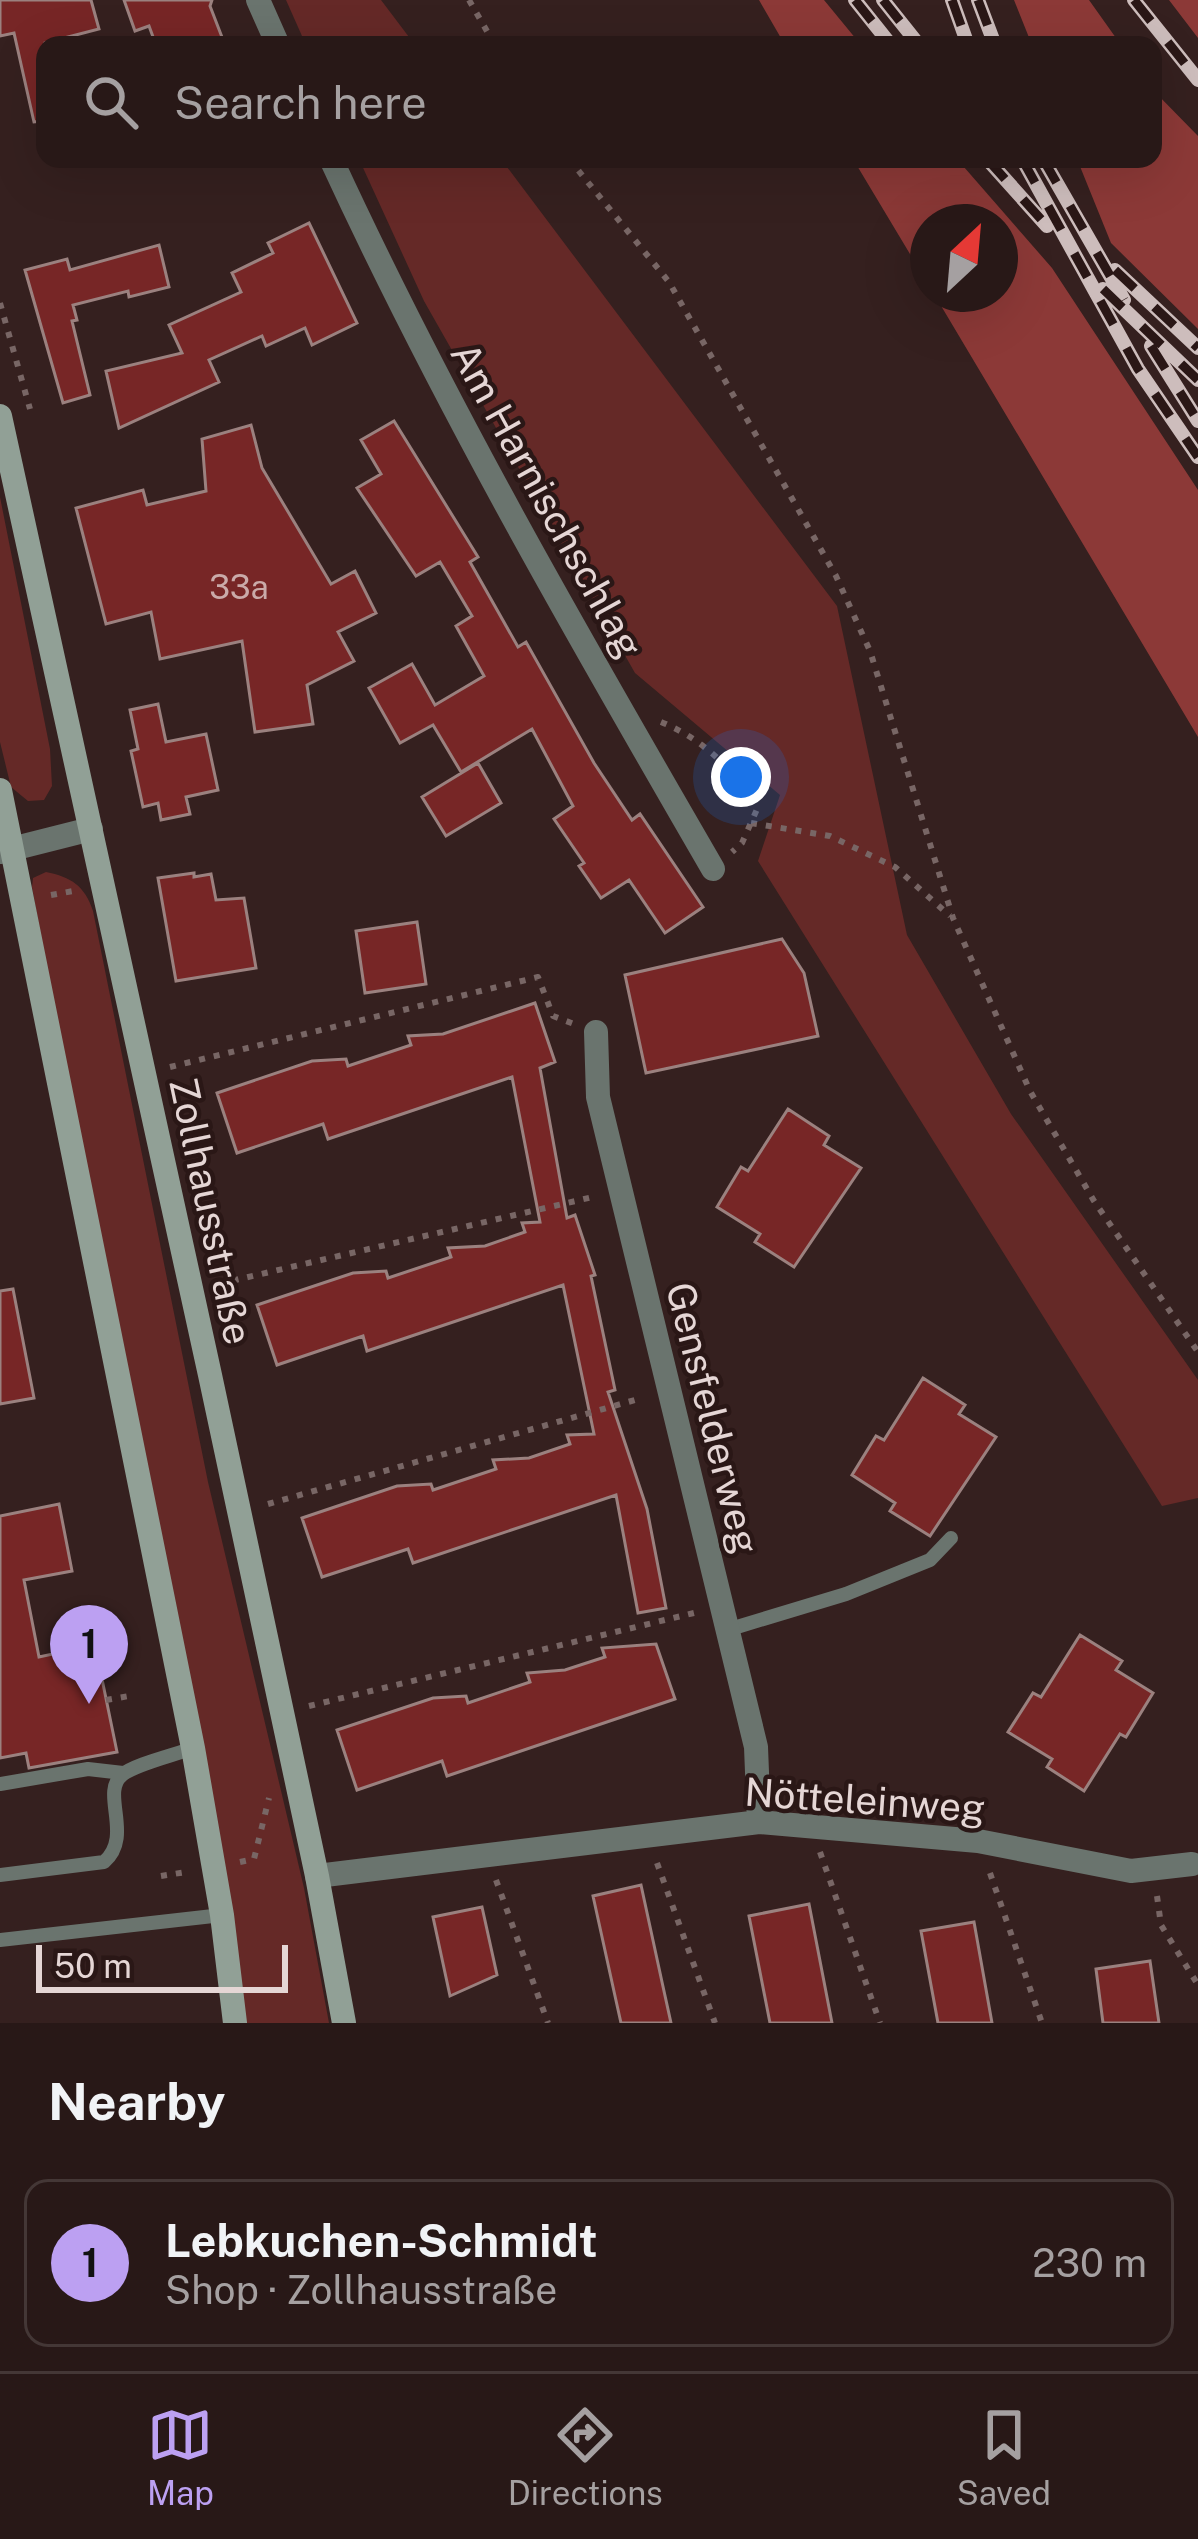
<!DOCTYPE html>
<meta charset="utf-8">
<style>
body{margin:0;font-family:"Public Sans",sans-serif;background:#342524;color:#f1f3f6}
.compass{position:absolute;left:910px;top:204px;width:108px;height:108px;border-radius:50%;background:#281817;box-shadow:0 12px 48px #0002;rotate:26deg}
.scale{position:absolute;left:36px;bottom:30px;width:252px;box-sizing:border-box;padding-left:12px;border:6px solid #e5d6d5;border-top:0;font-size:33px;line-height:42px;white-space:nowrap;color:#e5d6d5;-webkit-text-stroke:9px #2a1716;paint-order:stroke}
.you{position:absolute;left:741px;top:777px;width:42px;height:42px;margin:-30px;border:9px solid #fff;border-radius:50%;background:#1a73e8;box-shadow:0 0 0 18px #1a73e833}
.badge{display:grid;place-items:center;width:78px;height:78px;border-radius:50%;background:#bca0f2;color:#111;font-size:39px;font-weight:700}
.pin{position:absolute;translate:-50% -99px;filter:drop-shadow(0 3px 6px #0008)}
.pin::after{content:'';position:absolute;top:63px;width:42px;height:36px;background:inherit;clip-path:polygon(0 0,100% 0,50% 100%)}
.list{margin:0;padding:0;list-style:none}
h2{display:flex;justify-content:space-between;align-items:center;height:156px;margin:0;padding:0 48px;font-size:51px}
h2 small{font-size:39px;font-weight:400;color:#a5a0a1}
.list li{display:grid;grid-template-columns:78px 1fr auto;gap:36px;align-items:center;box-sizing:border-box;height:168px;margin:0 24px 24px;padding:0 24px;border:3px solid #443736;border-radius:24px}
.list b{display:block;font-size:45px;white-space:nowrap}
.list p{margin:0;font-size:39px;white-space:nowrap;color:#a5a0a1}
.list em{font-size:39px;font-style:normal;color:#a5a0a1}
.icon{flex:none;width:66px;height:66px;fill:none;stroke:currentColor;stroke-width:2;stroke-linecap:round;stroke-linejoin:round}
.map{position:relative;flex:none;width:1198px;height:2023px;overflow:hidden}
.search{position:absolute;background:#281817;box-shadow:0 12px 48px #0002;left:36px;right:36px;top:36px;height:132px;display:flex;align-items:center;gap:30px;box-sizing:border-box;padding:0 42px;border-radius:24px;color:#a5a0a1;font-size:45px}
.sheet{height:348px;background:#281817}
nav{display:flex;justify-content:space-around;align-items:center;box-sizing:border-box;height:168px;border-top:3px solid #443736;background:#281817;font-size:33px;color:#a5a0a1}
nav a{display:grid;justify-items:center;gap:6px}
nav .on{color:#bca0f2}
.map>svg:first-child{display:block}
.green{fill:#652927}
.forest{fill:#8c3937}
.building{fill:#772626;stroke:#9b817f;stroke-width:3}
.lines{fill:none;stroke-linecap:round;stroke-linejoin:round}
.path{stroke:#786665;stroke-width:6;stroke-dasharray:6 9;stroke-linecap:butt}
.lane{stroke:#6a746e;stroke-width:14}
.street{stroke:#6a746e;stroke-width:24}
.secondary{stroke:#91a096;stroke-width:24}
.rail-casing{stroke:#cdbdbc;stroke-width:14}
.rail{stroke:#2a1716;stroke-width:9;stroke-dasharray:27;stroke-linecap:butt}
.labels{text-anchor:middle;dominant-baseline:central;stroke-width:9;stroke-linejoin:round;paint-order:stroke}
.number-label{font-size:33px;fill:#caaaa9}
.street-label{font-size:39px;fill:#e5d6d5;stroke:#2a1716}
</style>
<div class="map">
<svg width="1198" height="2023" viewBox="0 0 1198 2023">
<rect width="100%" height="100%" fill="#35201f"/>
<path class="green" d="M 286,0 L 381,0 L 415,45 L 306,45 Z
M 359,159 L 501,159 L 837,606 L 907,935 L 1011,1114 L 1198,1380 L 1198,1498 L 1162,1506 L 758,861 L 780,795 L 635,673 L 424,301 Z
M 0,497 L 50,749 L 52,786 L 44,800 L 28,801 L 11,787 L 0,742 Z
M 46,872 C 71,877 85,886 93,911 L 208,1482 L 304,1888 L 329,2023 L 238,2023 L 32,887 L 33,878 Z"/>
<path class="forest" d="M 759,0 L 824,0 L 861,45 L 785,45 Z
M 1014,0 L 1089,0 L 1121,45 L 1032,45 Z
M 1169,0 L 1198,0 L 1198,38 Z
M 1153,90 L 1198,136 L 1198,329 L 1111,243 L 1077,159 L 1153,159 Z
M 853,159 L 957,159 L 1052,268 L 1198,490 L 1198,737 L 934,294 L 1000,294 L 1000,222 L 928,222 L 928,284 Z"/>
<path class="building" d="M 0,0 L 91,0 L 99,29 L 45,43 L 45,121 L 34,122 L 14,33 L 0,36 Z
M 124,0 L 212,0 L 210,6 L 225,45 L 156,45 L 149,26 L 135,31 Z
M 309,223 L 357,323 L 312,345 L 305,328 L 266,346 L 262,336 L 209,360 L 219,382 L 119,428 L 106,371 L 182,353 L 169,325 L 241,292 L 232,273 L 273,253 L 268,243 Z
M 159,245 L 169,287 L 129,297 L 128,291 L 73,305 L 77,320 L 72,321 L 90,395 L 63,403 L 25,270 L 67,259 L 70,270 Z
M 394,421 L 478,557 L 470,562 L 518,647 L 526,642 L 594,763 L 632,820 L 640,814 L 703,907 L 665,933 L 629,880 L 601,898 L 579,866 L 584,863 L 554,819 L 573,806 L 532,729 L 461,772 L 433,725 L 400,743 L 369,688 L 412,664 L 435,705 L 484,676 L 456,626 L 472,616 L 440,562 L 416,576 L 357,488 L 381,474 L 361,440 Z
M 251,425 L 262,468 L 331,584 L 355,571 L 376,613 L 338,632 L 354,661 L 307,685 L 313,724 L 255,732 L 242,641 L 160,659 L 151,612 L 106,624 L 76,508 L 143,490 L 147,505 L 206,491 L 202,439 Z
M 158,704 L 166,742 L 206,734 L 218,790 L 186,797 L 190,814 L 161,820 L 158,803 L 143,807 L 131,751 L 138,749 L 130,710 Z
M 478,763 L 501,803 L 446,836 L 422,797 Z
M 194,873 L 194,877 L 211,874 L 216,900 L 244,898 L 256,968 L 176,981 L 158,878 Z
M 417,922 L 426,984 L 365,993 L 356,931 Z
M 782,939 L 804,973 L 818,1036 L 646,1073 L 625,975 Z
M 535,1003 L 555,1062 L 540,1068 L 567,1218 L 575,1215 L 595,1275 L 591,1276 L 615,1390 L 608,1392 L 647,1509 L 666,1608 L 638,1613 L 616,1495 L 413,1563 L 408,1549 L 322,1577 L 302,1518 L 397,1486 L 431,1484 L 433,1490 L 496,1469 L 493,1460 L 529,1458 L 570,1444 L 567,1435 L 594,1434 L 563,1285 L 367,1351 L 363,1336 L 277,1365 L 257,1305 L 353,1273 L 386,1271 L 388,1278 L 451,1257 L 448,1248 L 485,1246 L 525,1232 L 522,1223 L 540,1222 L 512,1077 L 328,1139 L 323,1124 L 237,1153 L 217,1093 L 312,1061 L 346,1059 L 348,1066 L 411,1045 L 408,1036 L 443,1034 Z
M 788,1109 L 829,1136 L 824,1145 L 861,1168 L 794,1267 L 755,1242 L 760,1234 L 717,1207 L 741,1167 L 748,1171 Z
M 13,1289 L 34,1398 L 0,1404 L 0,1291 Z
M 923,1378 L 965,1405 L 959,1414 L 996,1437 L 930,1536 L 890,1511 L 895,1503 L 852,1475 L 876,1436 L 884,1440 Z
M 59,1504 L 72,1571 L 24,1580 L 39,1657 L 95,1645 L 117,1752 L 29,1768 L 26,1753 L 0,1758 L 0,1516 Z
M 1080,1635 L 1122,1661 L 1116,1670 L 1153,1693 L 1126,1737 L 1120,1734 L 1084,1791 L 1047,1767 L 1052,1759 L 1008,1732 L 1033,1693 L 1041,1697 Z
M 656,1644 L 675,1699 L 447,1776 L 442,1761 L 357,1790 L 337,1730 L 433,1698 L 466,1696 L 468,1703 L 530,1682 L 527,1673 L 565,1670 L 605,1657 L 602,1648 Z
M 641,1885 L 662,1982 L 671,2023 L 621,2023 L 617,2005 L 593,1896 Z
M 809,1904 L 832,2023 L 770,2023 L 749,1916 Z
M 482,1907 L 497,1975 L 450,1996 L 433,1917 Z
M 974,1922 L 992,2023 L 938,2023 L 921,1931 Z
M 1150,1961 L 1159,2023 L 1103,2023 L 1096,1969 Z"/>
<g class="lines">
<path class="path" d="M 469,0 L 495,45
M 569,159 L 669,282 L 836,576 L 870,651 L 953,918 L 1030,1091 L 1094,1201 L 1198,1352
M 0,303 L 30,409
M 661,722 C 703,739 734,770 758,807 L 742,843 L 732,852
M 751,823 L 830,836 L 895,867 L 950,916
M 51,895 L 79,890
M 170,1067 L 538,977 L 553,1016 L 574,1024
M 218,1284 L 597,1196
M 268,1504 L 642,1398
M 106,1700 L 129,1696
M 309,1706 L 698,1612
M 820,1852 L 880,2023
M 240,1862 L 254,1859 L 269,1798
M 657,1863 L 715,2023
M 990,1873 L 1042,2023
M 161,1876 L 186,1872
M 496,1880 L 548,2023
M 1157,1896 L 1161,1925 L 1198,1985"/>
<path class="lane" d="M 727,1630 L 846,1594 L 930,1560 L 951,1538
M 0,1784 L 88,1769 L 123,1773
M 0,1875 L 104,1862 C 134,1836 100,1793 122,1775 C 135,1764 175,1755 193,1748
M 0,1940 L 222,1915"/>
<path class="street" d="M 258,0 L 278,45
M 331,159 C 444,404 578,636 713,869
M 0,852 L 91,829
M 596,1032 L 598,1097 L 756,1747 L 759,1822
M 317,1876 L 759,1822 L 978,1841 L 1131,1871 L 1192,1864"/>
<path class="secondary" d="M 0,416 L 210,1375 L 317,1876 L 344,2023
M 0,790 L 193,1748 L 222,1915 L 235,2023"/>
<g class="rail-casing">
<path id="rail" d="M 855,0 L 891,45
M 883,0 L 919,45
M 952,0 L 968,45
M 978,0 L 995,45
M 1134,0 L 1198,80
M 987,159 L 1047,226
M 1022,159 L 1138,369 L 1198,457
M 1043,159 L 1124,300
M 1115,270 L 1198,348
M 1103,289 L 1198,380
M 1151,346 L 1198,421"/>
</g>
<use href="#rail" class="rail"/>
</g>
<g class="labels">
<g class="number-label">
<text x="239" y="587">33a</text>
</g>
<g class="street-label">
<text transform="translate(547 500) rotate(61)">Am Harnischschlag</text>
<text transform="translate(211 1211) rotate(78)">Zollhausstraße</text>
<text transform="translate(713 1418) rotate(76)">Gensfelderweg</text>
<text transform="translate(865 1800) rotate(4)">Nötteleinweg</text>
</g>
</g>
</svg>
<svg class="compass" viewBox="-18 -18 36 36"><path d="M0-13l5 13h-10z" fill="#e53935"/><path d="M0 13l5-13h-10z" fill="#a5a0a1"/></svg>
<div class="scale">50 m</div>
<div class="you"></div>
<div class="pin badge" style="left:89px;top:1704px">1</div>
<div class="search"><svg class="icon" aria-label="search" viewBox="0 0 24 24"><circle cx="10" cy="10" r="6"/><path d="M15 15l6 6"/></svg>Search here</div>
</div>
<section class="sheet">
<h2>Nearby<small></small></h2>
<ul class="list">
<li><span class="badge">1</span><div><b>Lebkuchen-Schmidt</b><p>Shop · Zollhausstraße</p></div><em>230 m</em></li>
</ul>
</section>
<nav>
<a class="on"><svg class="icon" aria-label="map" viewBox="0 0 24 24"><path d="M3 6l6-2 6 2 6-2v14l-6 2-6-2-6 2zM9 4v14M15 6v14"/></svg>Map</a>
<a><svg class="icon" aria-label="directions" viewBox="0 0 24 24"><path d="M12 3l9 9-9 9-9-9zM9 14v-3h6M13 9l2 2-2 2"/></svg>Directions</a>
<a><svg class="icon" aria-label="saved" viewBox="0 0 24 24"><path d="M7 4h10v16l-5-4-5 4z"/></svg>Saved</a>
</nav>
